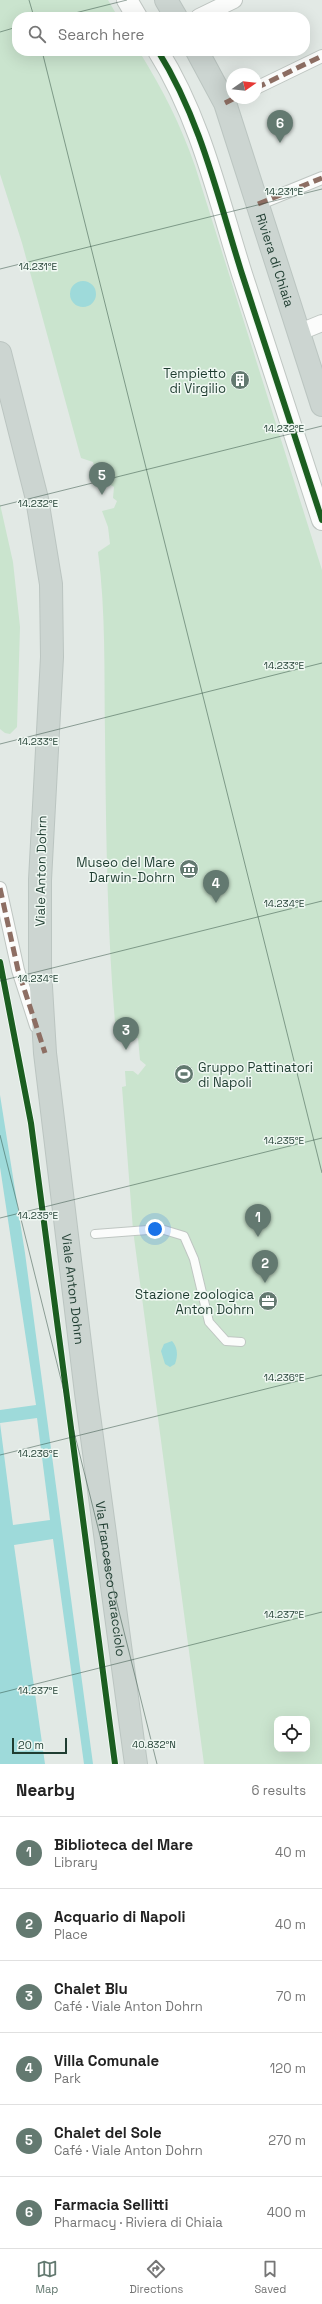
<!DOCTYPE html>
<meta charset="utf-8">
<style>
body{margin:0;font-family:"Space Grotesk",sans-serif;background:#f6f6f6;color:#222}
.controls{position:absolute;right:12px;bottom:12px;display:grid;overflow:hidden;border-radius:8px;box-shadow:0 4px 16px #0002}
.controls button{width:36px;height:36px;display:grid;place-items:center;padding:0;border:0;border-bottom:1px solid #e0e0e0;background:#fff;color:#222;font:20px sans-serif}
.compass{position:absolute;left:226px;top:68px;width:36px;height:36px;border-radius:50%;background:#fff;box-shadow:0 4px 16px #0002;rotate:76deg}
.scale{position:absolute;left:12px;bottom:10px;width:55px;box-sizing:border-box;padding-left:4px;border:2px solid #1f3d31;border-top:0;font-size:11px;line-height:14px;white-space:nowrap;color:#1f3d31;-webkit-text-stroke:3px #f0f8f3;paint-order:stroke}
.you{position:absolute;left:155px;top:1229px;width:14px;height:14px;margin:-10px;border:3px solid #fff;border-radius:50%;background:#1a73e8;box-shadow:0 0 0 6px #1a73e833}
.badge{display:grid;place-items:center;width:26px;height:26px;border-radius:50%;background:#637970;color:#fff;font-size:13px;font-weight:700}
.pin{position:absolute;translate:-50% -33px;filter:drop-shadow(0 1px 2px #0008)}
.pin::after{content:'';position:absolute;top:21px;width:14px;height:12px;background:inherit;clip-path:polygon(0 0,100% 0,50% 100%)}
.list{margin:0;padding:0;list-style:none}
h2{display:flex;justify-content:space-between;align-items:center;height:52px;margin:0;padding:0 16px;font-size:17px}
h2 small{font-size:13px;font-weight:400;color:#767676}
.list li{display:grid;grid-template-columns:26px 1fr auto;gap:12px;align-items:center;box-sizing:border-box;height:72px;padding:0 16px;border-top:1px solid #e0e0e0}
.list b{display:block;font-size:15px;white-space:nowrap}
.list p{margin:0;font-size:13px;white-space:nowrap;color:#767676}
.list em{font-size:13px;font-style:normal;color:#767676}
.icon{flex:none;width:22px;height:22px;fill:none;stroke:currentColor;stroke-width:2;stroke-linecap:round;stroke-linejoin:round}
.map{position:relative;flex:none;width:322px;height:1764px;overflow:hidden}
.search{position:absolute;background:#fff;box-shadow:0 4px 16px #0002;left:12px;right:12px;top:12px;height:44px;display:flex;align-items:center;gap:10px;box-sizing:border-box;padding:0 14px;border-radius:16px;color:#767676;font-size:15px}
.sheet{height:484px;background:#fff}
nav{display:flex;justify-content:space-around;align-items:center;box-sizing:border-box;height:56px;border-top:1px solid #e0e0e0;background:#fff;font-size:11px;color:#767676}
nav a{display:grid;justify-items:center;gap:2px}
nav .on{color:#637970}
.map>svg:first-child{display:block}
.green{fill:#cae4ce;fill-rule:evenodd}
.water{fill:#9edada}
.pier{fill:#e2e9e5}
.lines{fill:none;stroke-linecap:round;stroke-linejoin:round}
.service-casing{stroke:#bfc6c2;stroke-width:10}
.pedestrian-casing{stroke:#bfc6c2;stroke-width:14}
.minor-casing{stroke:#bfc6c2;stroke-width:18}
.tertiary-casing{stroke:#bfc6c2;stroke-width:22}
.primary-casing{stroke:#bbc5c1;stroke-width:24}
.service{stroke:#fbfcfb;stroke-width:8}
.pedestrian{stroke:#fbfcfb;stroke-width:12}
.minor{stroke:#fbfcfb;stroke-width:16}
.tertiary{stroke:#fbfcfb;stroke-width:20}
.primary{stroke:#ccd5d1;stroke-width:22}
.quiet{stroke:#8d6e63;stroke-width:5;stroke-dasharray:10 5;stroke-linecap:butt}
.cycleway-casing{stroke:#f0f8f3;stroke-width:8}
.cycleway{stroke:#1b5e20;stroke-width:6}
.ticks{fill:none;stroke:#1f3d31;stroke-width:1;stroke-opacity:0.45}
.labels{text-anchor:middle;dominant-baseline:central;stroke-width:3;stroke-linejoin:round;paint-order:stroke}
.street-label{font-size:13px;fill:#1f3d31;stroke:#f0f8f3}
.poi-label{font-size:13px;fill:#1f3d31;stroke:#f0f8f3;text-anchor:end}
.ticks-label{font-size:10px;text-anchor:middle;fill:#1f3d31;stroke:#f0f8f3;stroke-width:3;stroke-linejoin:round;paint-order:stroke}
</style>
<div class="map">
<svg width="322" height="1764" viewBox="0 0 322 1764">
<rect width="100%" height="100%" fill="#e2e9e5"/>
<path class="green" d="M 0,0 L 108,0 L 118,17 L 17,17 L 17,51 L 139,51 C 163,90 180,123 195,166 L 322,570 L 322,1764 L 204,1764 L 133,1230 L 122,1087 L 126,1086 L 125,1071 L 133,1071 L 138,1075 L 146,1065 L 140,1060 L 138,1038 L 124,1040 L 122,1022 L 115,1022 C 107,927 106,830 105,734 C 104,673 106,613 98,552 L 110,544 L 108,527 L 102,511 L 114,508 L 117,501 L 113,498 L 114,487 L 107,483 L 100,485 L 93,462 L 81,458 L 22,243 L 0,174 ZM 277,1719 L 307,1719 L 307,1749 L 277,1749 Z
M 0,504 L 13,562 L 20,627 L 17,727 L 10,734 L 5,733 L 0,729 Z"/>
<path class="water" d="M70 294a13 13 0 1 1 26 0a13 13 0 1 1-26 0Z
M 0,1095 L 25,1253 L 93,1764 L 0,1764 Z
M 172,1341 C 178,1348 178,1355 175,1364 L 170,1367 L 165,1364 L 161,1351 L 164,1344 Z"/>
<path class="pier" d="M 0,1167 L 36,1405 L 0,1410 Z
M 37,1418 L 50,1520 L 13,1525 L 0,1423 Z
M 53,1539 L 84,1764 L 45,1764 L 14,1545 Z"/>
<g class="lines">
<g class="service-casing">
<path id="service" d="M 95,1234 L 161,1229 L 184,1236 L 194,1259 L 209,1322 L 226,1341 L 241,1342"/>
</g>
<g class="pedestrian-casing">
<path id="pedestrian" d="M 256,88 L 322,56
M 258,204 L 322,178
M 0,888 L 18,970 L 36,1026"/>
</g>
<g class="minor-casing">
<path id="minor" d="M 199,17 L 234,0
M 300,332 L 322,323"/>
</g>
<g class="tertiary-casing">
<path id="tertiary" d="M 127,0 L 137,17
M 158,51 C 201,120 218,198 242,274 C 268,356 295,438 322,520"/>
</g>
<g class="primary-casing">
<g id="primary">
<path d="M 166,0 L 176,17"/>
<path id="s1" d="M 197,51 L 225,103 L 322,405"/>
<path id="s2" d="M 0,353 L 37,499 L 51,584 L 52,657 L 40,880 L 40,970 L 45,1053 L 86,1393 L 136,1764"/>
</g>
</g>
<use href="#service" class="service"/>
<use href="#pedestrian" class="pedestrian"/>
<use href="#minor" class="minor"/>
<use href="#tertiary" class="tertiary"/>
<use href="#primary" class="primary"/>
<path class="quiet" d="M 256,88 L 322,56
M 225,103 L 235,98
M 258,204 L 322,178
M 0,888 L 18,970 L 45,1053"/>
<g class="cycleway-casing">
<path id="cycleway" d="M 158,51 C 201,120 218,198 242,274 C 268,356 295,438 322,520
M 0,962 L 31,1123 L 115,1764"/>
</g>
<use href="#cycleway" class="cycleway"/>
</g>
<path class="ticks" d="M 29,0 L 34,17M 59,17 L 127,0M 0,32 L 17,27M 42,51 L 322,1173M 0,269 L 322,189M 0,506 L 322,426M 0,744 L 322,663M 0,981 L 322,901M 0,1135 L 157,1764M 0,1218 L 322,1138M 0,1455 L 322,1375M 0,1693 L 322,1612"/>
<defs>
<g id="building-disc" transform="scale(1)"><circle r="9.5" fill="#637970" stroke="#f0f8f3"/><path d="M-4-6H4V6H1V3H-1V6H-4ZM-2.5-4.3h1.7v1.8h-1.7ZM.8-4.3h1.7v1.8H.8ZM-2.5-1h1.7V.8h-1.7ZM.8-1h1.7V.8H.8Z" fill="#fff"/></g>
<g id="museum-disc" transform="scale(1)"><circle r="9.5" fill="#637970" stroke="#f0f8f3"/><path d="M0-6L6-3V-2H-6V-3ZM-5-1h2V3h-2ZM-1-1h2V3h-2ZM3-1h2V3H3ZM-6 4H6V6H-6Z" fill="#fff"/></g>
<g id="stadium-disc" transform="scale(1)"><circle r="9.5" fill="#637970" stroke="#f0f8f3"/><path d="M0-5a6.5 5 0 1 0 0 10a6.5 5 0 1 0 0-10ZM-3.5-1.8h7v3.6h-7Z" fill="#fff"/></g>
<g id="office-disc" transform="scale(1)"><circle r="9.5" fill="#637970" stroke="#f0f8f3"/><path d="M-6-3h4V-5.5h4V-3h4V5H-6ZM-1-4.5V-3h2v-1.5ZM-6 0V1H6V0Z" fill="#fff"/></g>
</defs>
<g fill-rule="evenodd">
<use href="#building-disc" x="240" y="380"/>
<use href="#museum-disc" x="189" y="869"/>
<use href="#stadium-disc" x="184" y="1074"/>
<use href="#office-disc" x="268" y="1301"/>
</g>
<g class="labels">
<g class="street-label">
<text stroke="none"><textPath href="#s1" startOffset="224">Riviera di Chiaia</textPath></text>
<text transform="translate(41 871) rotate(-89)">Viale Anton Dohrn</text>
<text stroke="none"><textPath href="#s2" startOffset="944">Viale Anton Dohrn</textPath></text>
<text stroke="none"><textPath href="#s2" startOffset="1236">Via Francesco Caracciolo</textPath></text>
</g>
<g class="poi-label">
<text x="226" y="373">Tempietto<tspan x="226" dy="15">di Virgilio</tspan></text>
<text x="175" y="862">Museo del Mare<tspan x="175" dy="15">Darwin-Dohrn</tspan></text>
<text x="198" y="1067" text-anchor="start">Gruppo Pattinatori<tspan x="198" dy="15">di Napoli</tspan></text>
<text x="254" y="1294">Stazione zoologica<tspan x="254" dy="15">Anton Dohrn</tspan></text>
</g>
</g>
<g class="ticks-label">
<text x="284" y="195">14.231°E</text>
<text x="38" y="270">14.231°E</text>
<text x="284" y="432">14.232°E</text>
<text x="38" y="507">14.232°E</text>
<text x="284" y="669">14.233°E</text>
<text x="38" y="745">14.233°E</text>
<text x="284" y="907">14.234°E</text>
<text x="38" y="982">14.234°E</text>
<text x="284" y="1144">14.235°E</text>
<text x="38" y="1219">14.235°E</text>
<text x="284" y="1381">14.236°E</text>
<text x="38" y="1457">14.236°E</text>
<text x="284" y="1618">14.237°E</text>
<text x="38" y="1694">14.237°E</text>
<text x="154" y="1748">40.832°N</text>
</g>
</svg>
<div class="controls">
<button><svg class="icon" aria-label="locate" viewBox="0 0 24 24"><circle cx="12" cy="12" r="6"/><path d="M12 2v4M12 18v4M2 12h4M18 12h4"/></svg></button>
</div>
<svg class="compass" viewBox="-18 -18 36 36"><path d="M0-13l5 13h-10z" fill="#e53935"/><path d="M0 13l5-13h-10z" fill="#767676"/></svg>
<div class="scale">20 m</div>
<div class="you"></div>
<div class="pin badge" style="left:258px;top:1237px">1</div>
<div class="pin badge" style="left:265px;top:1283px">2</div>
<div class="pin badge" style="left:126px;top:1050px">3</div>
<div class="pin badge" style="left:216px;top:903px">4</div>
<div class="pin badge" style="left:102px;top:495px">5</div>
<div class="pin badge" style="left:280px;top:143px">6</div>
<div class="search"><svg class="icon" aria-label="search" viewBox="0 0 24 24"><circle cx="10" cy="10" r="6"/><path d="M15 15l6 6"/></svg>Search here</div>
</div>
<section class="sheet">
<h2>Nearby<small>6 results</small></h2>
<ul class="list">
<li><span class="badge">1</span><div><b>Biblioteca del Mare</b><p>Library</p></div><em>40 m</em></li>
<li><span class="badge">2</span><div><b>Acquario di Napoli</b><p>Place</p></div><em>40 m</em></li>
<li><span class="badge">3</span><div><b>Chalet Blu</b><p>Café · Viale Anton Dohrn</p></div><em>70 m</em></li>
<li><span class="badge">4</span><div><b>Villa Comunale</b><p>Park</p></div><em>120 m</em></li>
<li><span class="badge">5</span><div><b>Chalet del Sole</b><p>Café · Viale Anton Dohrn</p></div><em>270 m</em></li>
<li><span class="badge">6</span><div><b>Farmacia Sellitti</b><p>Pharmacy · Riviera di Chiaia</p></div><em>400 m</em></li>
</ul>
</section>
<nav>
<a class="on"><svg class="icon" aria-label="map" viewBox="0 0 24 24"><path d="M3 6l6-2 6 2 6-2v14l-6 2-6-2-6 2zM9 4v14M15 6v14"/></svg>Map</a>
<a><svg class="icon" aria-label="directions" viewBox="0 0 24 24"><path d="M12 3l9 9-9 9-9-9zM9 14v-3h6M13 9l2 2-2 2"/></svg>Directions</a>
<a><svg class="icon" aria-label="saved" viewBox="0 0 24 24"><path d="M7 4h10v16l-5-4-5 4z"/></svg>Saved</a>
</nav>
